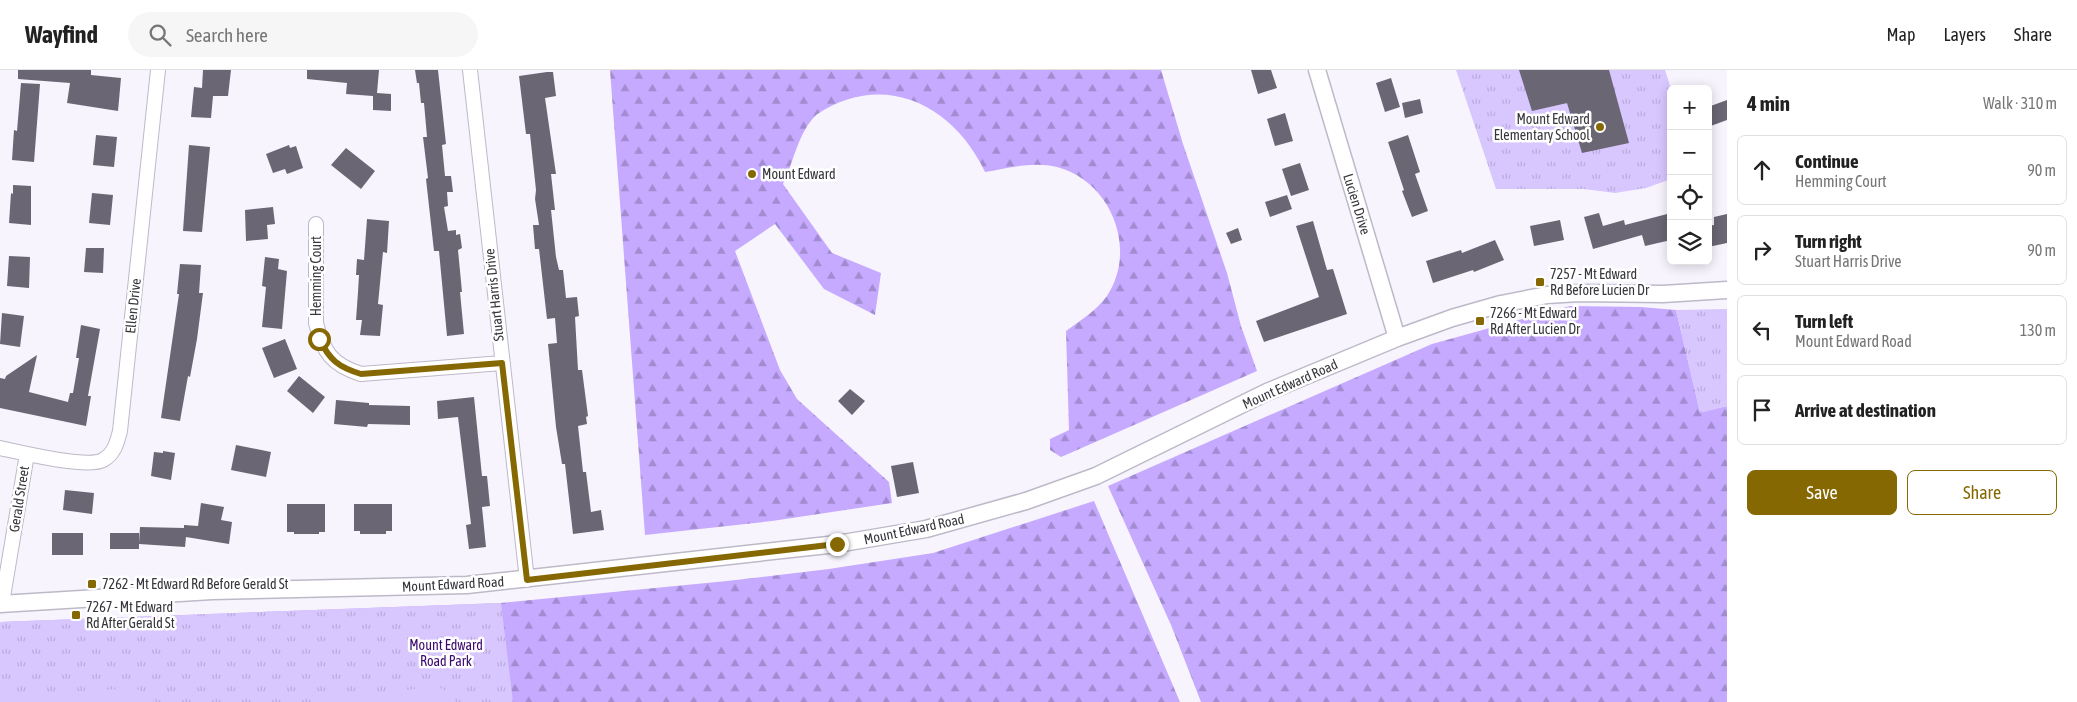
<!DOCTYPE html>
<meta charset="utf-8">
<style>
body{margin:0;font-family:"Asap Condensed",sans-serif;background:#f6f6f6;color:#222}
.controls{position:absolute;right:15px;top:15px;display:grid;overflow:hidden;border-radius:8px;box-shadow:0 2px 12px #0003}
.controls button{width:45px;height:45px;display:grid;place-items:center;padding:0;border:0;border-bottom:1px solid #e0e0e0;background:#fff;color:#222;font:25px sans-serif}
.stop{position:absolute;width:15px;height:15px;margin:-11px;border:4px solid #866803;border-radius:50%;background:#fff}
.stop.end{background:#866803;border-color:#fff;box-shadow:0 1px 5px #0008}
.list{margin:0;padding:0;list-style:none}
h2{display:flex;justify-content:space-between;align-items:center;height:65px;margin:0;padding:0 20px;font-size:21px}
h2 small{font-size:16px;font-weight:400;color:#767676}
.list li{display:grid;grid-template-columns:32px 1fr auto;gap:15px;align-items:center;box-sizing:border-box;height:70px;margin:0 10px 10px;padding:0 10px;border:1px solid #e0e0e0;border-radius:8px}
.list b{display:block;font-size:19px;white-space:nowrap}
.list p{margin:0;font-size:16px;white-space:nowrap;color:#767676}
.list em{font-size:16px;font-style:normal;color:#767676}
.actions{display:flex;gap:10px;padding:15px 20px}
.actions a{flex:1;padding:11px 0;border:1px solid #866803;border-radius:8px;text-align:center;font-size:18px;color:#866803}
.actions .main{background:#866803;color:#fff}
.icon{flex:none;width:28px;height:28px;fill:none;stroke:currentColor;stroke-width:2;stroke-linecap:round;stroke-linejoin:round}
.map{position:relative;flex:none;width:1727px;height:632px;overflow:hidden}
header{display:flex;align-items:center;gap:30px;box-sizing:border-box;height:70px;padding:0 25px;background:#fff;border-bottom:1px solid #e0e0e0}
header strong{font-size:24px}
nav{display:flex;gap:28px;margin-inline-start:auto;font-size:18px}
.search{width:350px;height:45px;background:#f6f6f6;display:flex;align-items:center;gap:12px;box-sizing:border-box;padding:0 18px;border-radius:28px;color:#767676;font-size:19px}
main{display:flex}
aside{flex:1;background:#fff}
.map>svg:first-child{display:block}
.forest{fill:url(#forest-firs)}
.park{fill:url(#park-tufts)}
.pitch{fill:#d8c6ff}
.building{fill:#6a6674}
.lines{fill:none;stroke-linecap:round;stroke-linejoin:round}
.minor-casing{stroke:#bdb9c8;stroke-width:16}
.tertiary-casing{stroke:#bdb9c8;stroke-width:19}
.minor{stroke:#fff;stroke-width:14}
.tertiary{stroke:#fff;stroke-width:16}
.route{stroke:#866803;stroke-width:6}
.poi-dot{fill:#866803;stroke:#fff;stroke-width:2}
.labels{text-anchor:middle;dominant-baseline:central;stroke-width:5;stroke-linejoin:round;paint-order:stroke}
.poi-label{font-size:14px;fill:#37363c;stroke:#fff;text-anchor:start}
.street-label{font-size:14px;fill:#37363c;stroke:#fff}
.park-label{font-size:14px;fill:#3c096e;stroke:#fff}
</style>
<header>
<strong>Wayfind</strong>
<div class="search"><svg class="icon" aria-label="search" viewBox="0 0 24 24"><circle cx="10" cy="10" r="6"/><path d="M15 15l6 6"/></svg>Search here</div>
<nav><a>Map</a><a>Layers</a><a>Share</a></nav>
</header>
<main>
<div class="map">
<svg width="1727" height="632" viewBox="0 0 1727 632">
<defs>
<pattern id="forest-firs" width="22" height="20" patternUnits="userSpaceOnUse" patternTransform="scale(1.25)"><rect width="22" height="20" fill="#c6aaff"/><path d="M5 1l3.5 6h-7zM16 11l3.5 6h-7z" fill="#a28bd0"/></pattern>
<pattern id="park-tufts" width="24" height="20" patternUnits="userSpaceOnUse" patternTransform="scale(1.25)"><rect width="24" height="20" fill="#d8c6ff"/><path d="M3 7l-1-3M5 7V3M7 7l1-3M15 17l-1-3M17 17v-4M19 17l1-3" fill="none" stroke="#baabdb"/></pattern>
</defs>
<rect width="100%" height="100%" fill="#f7f4fe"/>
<path class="forest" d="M 610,0 L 1161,0 L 1183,74 L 1227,203 L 1241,256 L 1257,301 L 1068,384 L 1061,387 L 1050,380 L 1050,369 L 1069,360 L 1066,261 C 1081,250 1096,241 1107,226 C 1138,179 1111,111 1057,97 C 1033,91 1009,98 985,102 C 953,34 883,0 816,45 C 798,63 794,91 783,114 L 832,183 L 881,203 L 875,245 L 824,219 L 775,154 L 735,181 L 780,300 L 797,329 L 889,412 L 892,433 L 772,451 L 645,465 Z
M 1570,236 L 1641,237 L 1676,240 L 1700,342 L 1727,336 L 1727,632 L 1201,632 L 1171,555 L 1108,416 L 1432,274 Z
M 1094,431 L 1180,632 L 480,632 L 0,552 L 501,533 L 727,511 L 829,499 L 933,483 Z"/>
<path class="park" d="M 1456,0 L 1665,0 L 1671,19 L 1671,109 L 1646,118 L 1615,123 L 1584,119 L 1496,119 Z
M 1727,239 L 1727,336 L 1700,343 L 1676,240 Z
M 501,533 L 513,632 L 0,632 L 0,552 Z"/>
<path class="pitch" d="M 437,616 L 448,622 L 456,632 L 313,632 Z
M 135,618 L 148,624 L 154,632 L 0,632 L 0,626 Z"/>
<path class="building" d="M 18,0 L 91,0 L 91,5 L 121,8 L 118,41 L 67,33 L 70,13 L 18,9 Z
M 203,0 L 231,0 L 228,26 L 213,26 L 211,48 L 191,47 L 194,17 L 202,18 Z
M 307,0 L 379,0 L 377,23 L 391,24 L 391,41 L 373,40 L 373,26 L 346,24 L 347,13 L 307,9 Z
M 415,0 L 438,0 L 446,74 L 442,75 L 445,106 L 451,106 L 453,122 L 447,122 L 448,136 L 444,137 L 448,161 L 456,160 L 456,165 L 460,164 L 462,178 L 458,180 L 462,222 L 460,222 L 464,264 L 447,266 L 439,181 L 434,181 L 426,109 L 428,108 L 423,67 L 427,67 L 424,33 L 421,33 L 419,13 L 417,13 Z
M 1251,0 L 1271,0 L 1277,18 L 1258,24 Z
M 1519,0 L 1609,0 L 1629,73 L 1582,83 L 1567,33 L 1532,41 Z
M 547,2 L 553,2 L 556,26 L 545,28 L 556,104 L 551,104 L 555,140 L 551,140 L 556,187 L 559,200 L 563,200 L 566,228 L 577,227 L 579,246 L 575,247 L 578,300 L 582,300 L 588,346 L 586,347 L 587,354 L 578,356 L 583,402 L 586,402 L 591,442 L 601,440 L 604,460 L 573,464 L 565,394 L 562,394 L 556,357 L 548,274 L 557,273 L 555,248 L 547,249 L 539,179 L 535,179 L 533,155 L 539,155 L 535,129 L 536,120 L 530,64 L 526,64 L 519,6 Z
M 1391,8 L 1400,37 L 1385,42 L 1376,13 Z
M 21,13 L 40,14 L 34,92 L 12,90 L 14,60 L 17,61 Z
M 1420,29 L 1423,43 L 1405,48 L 1402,33 Z
M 1727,30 L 1727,50 L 1708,57 L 1708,37 Z
M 1285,43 L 1293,71 L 1275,76 L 1267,49 Z
M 96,65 L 117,67 L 114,97 L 93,95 Z
M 1408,65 L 1420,102 L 1415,104 L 1428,141 L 1412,147 L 1402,121 L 1404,120 L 1388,72 Z
M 189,75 L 210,77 L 202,162 L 183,161 Z
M 289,75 L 290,78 L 296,76 L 303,98 L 287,104 L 285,99 L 273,103 L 266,84 Z
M 346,78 L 375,101 L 361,119 L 331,95 Z
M 1300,93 L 1309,120 L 1291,126 L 1282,99 Z
M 13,115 L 31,116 L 31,155 L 9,153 L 11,123 L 13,124 Z
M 92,123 L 113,125 L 110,155 L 89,153 Z
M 1287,125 L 1292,139 L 1270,147 L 1265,132 Z
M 273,137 L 275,154 L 267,155 L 268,169 L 246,171 L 245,140 Z
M 1599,143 L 1603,156 L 1624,150 L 1625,155 L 1671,143 L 1671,170 L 1645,176 L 1642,165 L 1593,179 L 1584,147 Z
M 1727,144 L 1727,173 L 1708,177 L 1708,156 L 1714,155 L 1714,147 Z
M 367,149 L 389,151 L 387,183 L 383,182 L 378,234 L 383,235 L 380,266 L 360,265 L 362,250 L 356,250 L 358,222 L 359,205 L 356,205 L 357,189 L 364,190 Z
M 1560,150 L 1564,170 L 1534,176 L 1530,156 Z
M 1313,151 L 1327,200 L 1333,199 L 1347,244 L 1264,272 L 1256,251 L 1319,227 L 1296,156 Z
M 1238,158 L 1242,170 L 1231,174 L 1226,163 Z
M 1495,170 L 1504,190 L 1474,202 L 1473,200 L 1433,213 L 1426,191 L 1461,180 L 1462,183 Z
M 86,178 L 104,178 L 103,203 L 84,202 Z
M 9,186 L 30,187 L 29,218 L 7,216 Z
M 265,187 L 279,189 L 278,199 L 287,201 L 282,259 L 262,257 L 266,217 L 262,216 Z
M 180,194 L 201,195 L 199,223 L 203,223 L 197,269 L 190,307 L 188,306 L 180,351 L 161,348 L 179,224 L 177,224 Z
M 2,243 L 24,246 L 20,277 L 0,274 Z
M 81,255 L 100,259 L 88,326 L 91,326 L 86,356 L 0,338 L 0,308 L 5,309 L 6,306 L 37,285 L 29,322 L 68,332 L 70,323 L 73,323 L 79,288 L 76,288 Z
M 285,269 L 297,299 L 274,308 L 262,278 Z
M 299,306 L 325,327 L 313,343 L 287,321 Z
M 850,319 L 865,331 L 852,345 L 838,331 Z
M 474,327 L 482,406 L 487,406 L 490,436 L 482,437 L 486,477 L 469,479 L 466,455 L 471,454 L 458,347 L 438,349 L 437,331 Z
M 336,330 L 369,333 L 369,335 L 410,336 L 410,355 L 368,354 L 367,357 L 334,354 Z
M 236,375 L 271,382 L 266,407 L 231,400 Z
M 163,381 L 175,383 L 171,410 L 151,406 L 154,382 L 163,383 Z
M 913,392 L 919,423 L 897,427 L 891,396 Z
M 65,420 L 94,423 L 92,444 L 63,440 Z
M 201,433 L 224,437 L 221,450 L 232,452 L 229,474 L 186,467 L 185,477 L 139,474 L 139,479 L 110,479 L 110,463 L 139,463 L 139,473 L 140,457 L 184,458 L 184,455 L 198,456 Z
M 287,434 L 325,434 L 325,462 L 319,462 L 319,464 L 294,464 L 294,462 L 287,462 Z
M 354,434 L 392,434 L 392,461 L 386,461 L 386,464 L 360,464 L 360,461 L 354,461 Z
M 52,463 L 83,463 L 83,485 L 52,485 Z"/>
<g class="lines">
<g class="minor-casing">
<path id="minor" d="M 470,0 L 527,510
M 316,154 L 316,253 C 323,282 332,295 361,304 L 502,293
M 0,378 C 19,382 87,399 103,390 C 114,384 117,373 120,361 L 158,0
M 2,533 L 27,384"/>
</g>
<g class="tertiary-casing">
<path id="tertiary" d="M 1317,0 L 1397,268
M 0,534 L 212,521 L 467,515 L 837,474 L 926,459 L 1026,431 L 1096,406 L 1267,322 L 1397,268 L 1452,248 L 1501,234 L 1547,225 L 1579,223 L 1663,224 L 1727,220"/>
</g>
<use href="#minor" class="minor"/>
<use href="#tertiary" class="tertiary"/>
</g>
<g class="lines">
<path class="route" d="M 319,269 C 330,290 338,297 361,304 L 502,293 L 527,510 L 837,474"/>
</g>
<g class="poi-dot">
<circle cx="1600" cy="57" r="5"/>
<circle cx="752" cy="104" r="5"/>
<rect x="1535" y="207" width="10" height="10" rx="2.5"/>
<rect x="1475" y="246" width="10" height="10" rx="2.5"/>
<rect x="87" y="509" width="10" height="10" rx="2.5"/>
<rect x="71" y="540" width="10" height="10" rx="2.5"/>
</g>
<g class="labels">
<g class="poi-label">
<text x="1590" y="49" text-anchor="end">Mount Edward<tspan x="1590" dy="16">Elementary School</tspan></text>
<text x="762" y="104">Mount Edward</text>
<text x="1550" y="204">7257 - Mt Edward<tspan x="1550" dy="16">Rd Before Lucien Dr</tspan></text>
<text x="1490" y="243">7266 - Mt Edward<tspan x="1490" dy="16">Rd After Lucien Dr</tspan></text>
<text x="102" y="514">7262 - Mt Edward Rd Before Gerald St</text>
<text x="86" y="537">7267 - Mt Edward<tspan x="86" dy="16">Rd After Gerald St</tspan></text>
</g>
<g class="street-label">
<text transform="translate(1357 134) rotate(73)">Lucien Drive</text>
<text transform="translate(316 206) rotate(-90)">Hemming Court</text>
<text transform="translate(494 225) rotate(-96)">Stuart Harris Drive</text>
<text transform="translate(133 236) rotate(-84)">Ellen Drive</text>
<text transform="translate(1290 314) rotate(-24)">Mount Edward Road</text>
<text transform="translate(19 429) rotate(-81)">Gerald Street</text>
<text transform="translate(914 459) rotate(-12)">Mount Edward Road</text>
<text transform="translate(453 514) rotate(-3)">Mount Edward Road</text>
</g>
<g class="park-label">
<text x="446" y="575">Mount Edward<tspan x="446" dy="16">Road Park</tspan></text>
</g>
</g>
</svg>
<div class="controls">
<button>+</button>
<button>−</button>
<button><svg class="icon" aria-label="locate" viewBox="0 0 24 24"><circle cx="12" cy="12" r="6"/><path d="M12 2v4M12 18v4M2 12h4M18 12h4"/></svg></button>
<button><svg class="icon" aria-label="layers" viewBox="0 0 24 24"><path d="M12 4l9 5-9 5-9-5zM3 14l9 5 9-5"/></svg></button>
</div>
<div class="stop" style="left:319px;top:269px"></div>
<div class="stop end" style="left:837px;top:474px"></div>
</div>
<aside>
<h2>4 min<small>Walk · 310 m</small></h2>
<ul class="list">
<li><svg class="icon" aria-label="ahead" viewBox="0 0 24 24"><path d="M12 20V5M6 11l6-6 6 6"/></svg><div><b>Continue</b><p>Hemming Court</p></div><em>90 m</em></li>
<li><svg class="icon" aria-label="right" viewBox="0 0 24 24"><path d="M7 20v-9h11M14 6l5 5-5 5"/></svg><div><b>Turn right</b><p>Stuart Harris Drive</p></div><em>90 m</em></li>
<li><svg class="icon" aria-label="left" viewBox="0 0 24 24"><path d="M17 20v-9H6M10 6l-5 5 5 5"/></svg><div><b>Turn left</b><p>Mount Edward Road</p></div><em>130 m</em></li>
<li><svg class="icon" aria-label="arrive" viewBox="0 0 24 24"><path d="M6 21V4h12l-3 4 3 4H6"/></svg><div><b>Arrive at destination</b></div></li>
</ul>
<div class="actions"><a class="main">Save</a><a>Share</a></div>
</aside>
</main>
